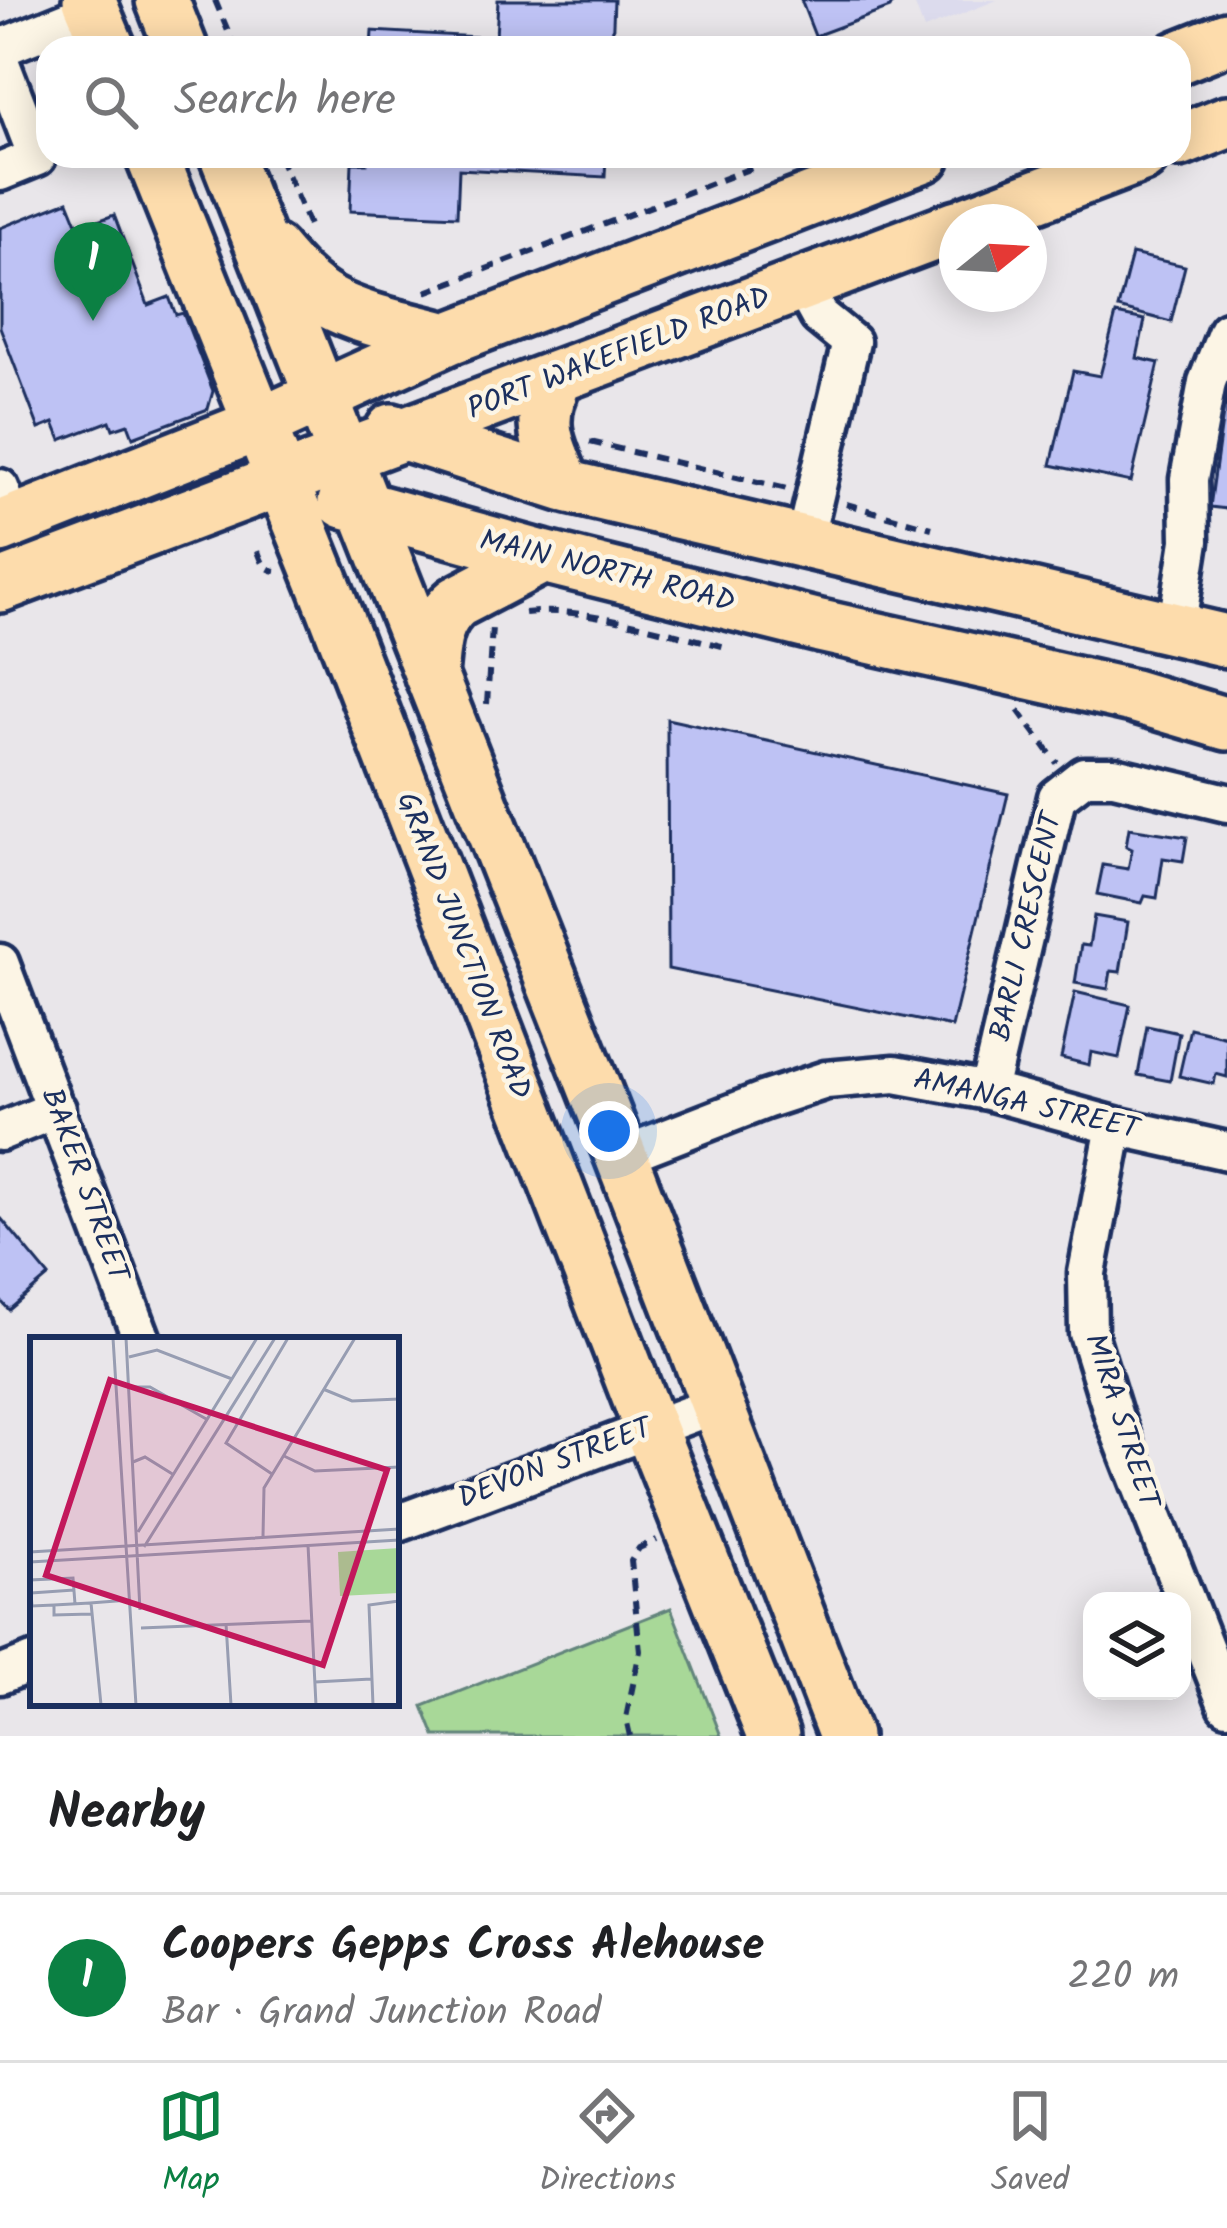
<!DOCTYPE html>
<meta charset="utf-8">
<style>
body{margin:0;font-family:Kalam,sans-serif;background:#f2f2f2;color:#202124}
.controls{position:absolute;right:36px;bottom:36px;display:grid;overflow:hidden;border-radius:24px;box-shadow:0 6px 30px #0003}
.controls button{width:108px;height:108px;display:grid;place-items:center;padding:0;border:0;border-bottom:3px solid #e0e0e0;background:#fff;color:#202124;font:60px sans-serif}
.compass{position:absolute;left:939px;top:204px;width:108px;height:108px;border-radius:50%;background:#fff;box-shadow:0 6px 30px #0003;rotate:72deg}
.you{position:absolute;left:609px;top:1131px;width:42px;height:42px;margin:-30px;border:9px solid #fff;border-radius:50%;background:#1a73e8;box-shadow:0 0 0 18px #1a73e833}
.badge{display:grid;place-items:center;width:78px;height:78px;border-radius:50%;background:#0b8043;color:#fff;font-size:39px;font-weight:700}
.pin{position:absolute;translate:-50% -99px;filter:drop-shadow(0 3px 6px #0008)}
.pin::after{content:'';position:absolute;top:63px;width:42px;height:36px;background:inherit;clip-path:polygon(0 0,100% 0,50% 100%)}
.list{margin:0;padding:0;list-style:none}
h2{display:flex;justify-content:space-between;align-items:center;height:156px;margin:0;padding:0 48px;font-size:51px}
h2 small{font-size:39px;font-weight:400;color:#757577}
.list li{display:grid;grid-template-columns:78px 1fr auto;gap:36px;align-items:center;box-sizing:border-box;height:168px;padding:0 48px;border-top:3px solid #e0e0e0}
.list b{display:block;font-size:45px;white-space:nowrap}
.list p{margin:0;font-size:39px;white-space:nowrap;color:#757577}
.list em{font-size:39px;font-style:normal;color:#757577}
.icon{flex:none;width:66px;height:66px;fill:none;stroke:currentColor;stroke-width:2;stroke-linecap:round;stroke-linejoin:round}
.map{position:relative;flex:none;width:1227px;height:1736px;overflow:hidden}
.search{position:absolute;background:#fff;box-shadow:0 6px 30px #0003;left:36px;right:36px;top:36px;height:132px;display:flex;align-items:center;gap:30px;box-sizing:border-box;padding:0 42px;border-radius:36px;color:#757577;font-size:45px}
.sheet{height:324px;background:#fff}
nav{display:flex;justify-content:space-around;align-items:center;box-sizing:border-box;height:168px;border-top:3px solid #e0e0e0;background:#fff;font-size:33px;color:#757577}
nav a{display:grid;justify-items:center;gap:6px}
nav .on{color:#0b8043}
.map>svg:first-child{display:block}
.built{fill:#dcdbed}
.green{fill:#a8d898;stroke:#62847b;stroke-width:3}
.building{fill:#bec2f4;stroke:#1b2f5e;stroke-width:3}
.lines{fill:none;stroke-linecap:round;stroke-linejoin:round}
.minor-casing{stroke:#1b2f5e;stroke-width:45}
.highway-casing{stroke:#1b2f5e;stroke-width:60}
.path{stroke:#1b2f5e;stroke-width:6;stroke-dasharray:12 9;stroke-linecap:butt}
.minor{stroke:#fcf5e5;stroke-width:36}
.highway{stroke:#fddcac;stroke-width:51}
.labels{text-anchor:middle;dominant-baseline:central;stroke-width:9;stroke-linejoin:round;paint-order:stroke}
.street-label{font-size:30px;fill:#1b2f5e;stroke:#fcf5e5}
.inset-road{fill:none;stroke:#979db2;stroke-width:3}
.view{fill:#c2185b;fill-opacity:0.15;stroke:#c2185b;stroke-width:6}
.inset-edge{fill:none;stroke:#1b2f5e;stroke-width:6}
</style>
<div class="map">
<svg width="1227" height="1736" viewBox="0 0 1227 1736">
<rect width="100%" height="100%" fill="#e9e6ea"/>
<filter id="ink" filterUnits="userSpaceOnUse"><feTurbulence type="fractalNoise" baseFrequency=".00833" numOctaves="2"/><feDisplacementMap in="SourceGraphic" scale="24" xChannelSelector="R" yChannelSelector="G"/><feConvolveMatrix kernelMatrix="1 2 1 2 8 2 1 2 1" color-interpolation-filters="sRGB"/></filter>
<g filter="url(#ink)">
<path class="built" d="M 913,0 L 997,0 L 924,29 Z"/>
<path class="green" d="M 671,1608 L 721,1736 L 435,1736 L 423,1706 Z"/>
<path class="building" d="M 498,0 L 614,0 L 612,48 L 371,48 L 372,31 L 496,38 Z
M 801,0 L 894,0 L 890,8 L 815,36 Z
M 367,156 L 606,156 L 605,177 L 459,169 L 457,216 L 350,211 L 352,163 L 367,163 Z
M 68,201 L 79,228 L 114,215 L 148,305 L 169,297 L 176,315 L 183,313 L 213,391 L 208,409 L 133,437 L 128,424 L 113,429 L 110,421 L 61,440 L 54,423 L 39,429 L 0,327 L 0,228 Z
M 1132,254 L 1185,266 L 1171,322 L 1118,308 Z
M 1116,314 L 1145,320 L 1137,358 L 1159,363 L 1131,482 L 1051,465 L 1073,371 L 1100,376 Z
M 1227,385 L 1227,509 L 1210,507 Z
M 667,719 L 1008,794 L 952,1027 L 668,969 Z
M 1129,828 L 1187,837 L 1183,861 L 1163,858 L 1157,898 L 1145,896 L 1142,903 L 1097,894 L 1103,865 L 1128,869 L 1132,849 L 1126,846 Z
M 1094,916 L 1128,922 L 1120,972 L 1111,971 L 1108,989 L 1075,983 L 1081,945 L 1089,946 Z
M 1075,992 L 1130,1005 L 1119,1058 L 1091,1052 L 1089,1065 L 1061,1058 Z
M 1147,1026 L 1179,1033 L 1170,1081 L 1138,1075 Z
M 1190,1028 L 1227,1037 L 1227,1077 L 1216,1074 L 1214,1084 L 1179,1076 Z
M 0,1217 L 49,1276 L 9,1310 L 0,1300 Z"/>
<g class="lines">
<g class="minor-casing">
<path id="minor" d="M 0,48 L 94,10
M 0,61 L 37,157 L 0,172
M 802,285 L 819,316 L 851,342 L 804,542
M 0,488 L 13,522
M 1176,630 L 1190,541 L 1189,479 L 1207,382 L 1227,331
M 0,963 L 142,1340
M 988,1091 L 1057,797 L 1084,776 L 1114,776 L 1227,803
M 1115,1126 L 1087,1273 L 1088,1333 L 1114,1417 L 1227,1705
M 0,1132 L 57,1109
M 621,1156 L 765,1100 L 826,1080 L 895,1074 L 988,1091 L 1115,1126 L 1227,1151
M 396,1524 L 715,1405
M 0,1675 L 33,1662"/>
</g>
<g class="highway-casing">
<path id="highway" d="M 89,0 L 109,48
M 162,0 L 181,48
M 1179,57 L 1227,38
M 1179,141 L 1227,122
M 152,156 L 325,587 L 650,1428 L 773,1736
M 226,156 L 621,1156 L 845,1736
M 968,222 L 1142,156
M 273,251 C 289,270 306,289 329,302 C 363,321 409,328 447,339
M 558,376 C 534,422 547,442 565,486
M 392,430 L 565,486 L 1227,641
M 344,502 L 543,557 L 820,626 L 1133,696 L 1227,724
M 0,527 L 258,425 L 447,339 L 924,156
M 0,586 L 957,226
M 431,676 C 434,648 433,622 457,602 L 543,557"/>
</g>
<path class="path" d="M 215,0 L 235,48
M 279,156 L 311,230
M 426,292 L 783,156
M 590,442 L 787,489
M 846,504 L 932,528
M 258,551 C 262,562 264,569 276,571
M 525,613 C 585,605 671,634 730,648
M 487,704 L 492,627
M 1018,710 L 1057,763
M 630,1736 L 626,1718 L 640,1651 L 631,1561 L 639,1548 L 657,1540"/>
<use href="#minor" class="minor"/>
<use href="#highway" class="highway"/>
</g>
</g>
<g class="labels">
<g class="street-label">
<text transform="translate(619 354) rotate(-21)">PORT WAKEFIELD ROAD</text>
<text transform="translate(607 572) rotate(14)">MAIN NORTH ROAD</text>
<text transform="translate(1027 927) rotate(-77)">BARLI CRESCENT</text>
<text transform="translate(463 946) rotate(69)">GRAND JUNCTION ROAD</text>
<text transform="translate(1026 1105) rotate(13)">AMANGA STREET</text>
<text transform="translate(84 1185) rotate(70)">BAKER STREET</text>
<text transform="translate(1121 1421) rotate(72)">MIRA STREET</text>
<text transform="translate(555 1464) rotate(-21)">DEVON STREET</text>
</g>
</g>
<g transform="translate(30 1337)">
<rect width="369" height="369" fill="#e9e6ea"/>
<path d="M 369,211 L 369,256 L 310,259 L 308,215 Z" fill="#a8d898"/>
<path class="inset-road" d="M 83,1 L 106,368M 96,1 L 110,273M 99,20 L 127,13 L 202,42M 99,50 L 120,50 L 178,83M 293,52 L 322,64 L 369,62M 254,119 L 285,134 L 369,130M 103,125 L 115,120 L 144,138M 242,137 L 196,106 L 258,1M 108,195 L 227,1M 233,199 L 234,151 L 325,1M 278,208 L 286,368M 114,210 L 245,1M 0,215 L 369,192M 0,225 L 369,203M 1,256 L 44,253M 61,266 L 71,368M 45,267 L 43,241 L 0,243 L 2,269 L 24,268 L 60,266 L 99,263M 24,268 L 24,278 L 61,277M 196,287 L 201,368M 111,291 L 281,284M 285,345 L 341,342M 343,368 L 339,268 L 369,264"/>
<path class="view" d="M 80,43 L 357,133 L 293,328 L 16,238 Z"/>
<rect width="369" height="369" class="inset-edge"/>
</g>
</svg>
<div class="controls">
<button><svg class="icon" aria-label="layers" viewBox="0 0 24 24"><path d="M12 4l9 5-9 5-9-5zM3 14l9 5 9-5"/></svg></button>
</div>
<svg class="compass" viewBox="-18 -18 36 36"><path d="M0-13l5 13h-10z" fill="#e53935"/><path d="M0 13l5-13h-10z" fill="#757577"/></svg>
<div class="you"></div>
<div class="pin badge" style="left:93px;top:321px">1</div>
<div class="search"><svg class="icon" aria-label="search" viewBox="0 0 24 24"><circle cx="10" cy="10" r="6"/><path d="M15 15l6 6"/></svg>Search here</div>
</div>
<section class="sheet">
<h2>Nearby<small></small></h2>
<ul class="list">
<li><span class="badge">1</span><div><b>Coopers Gepps Cross Alehouse</b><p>Bar · Grand Junction Road</p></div><em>220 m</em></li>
</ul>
</section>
<nav>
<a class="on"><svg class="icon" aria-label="map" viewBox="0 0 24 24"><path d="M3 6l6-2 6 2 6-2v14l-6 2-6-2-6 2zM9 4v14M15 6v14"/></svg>Map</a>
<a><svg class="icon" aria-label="directions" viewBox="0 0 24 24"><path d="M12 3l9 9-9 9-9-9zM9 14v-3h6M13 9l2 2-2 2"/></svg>Directions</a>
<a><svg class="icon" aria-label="saved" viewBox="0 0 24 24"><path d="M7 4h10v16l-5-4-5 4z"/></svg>Saved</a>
</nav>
